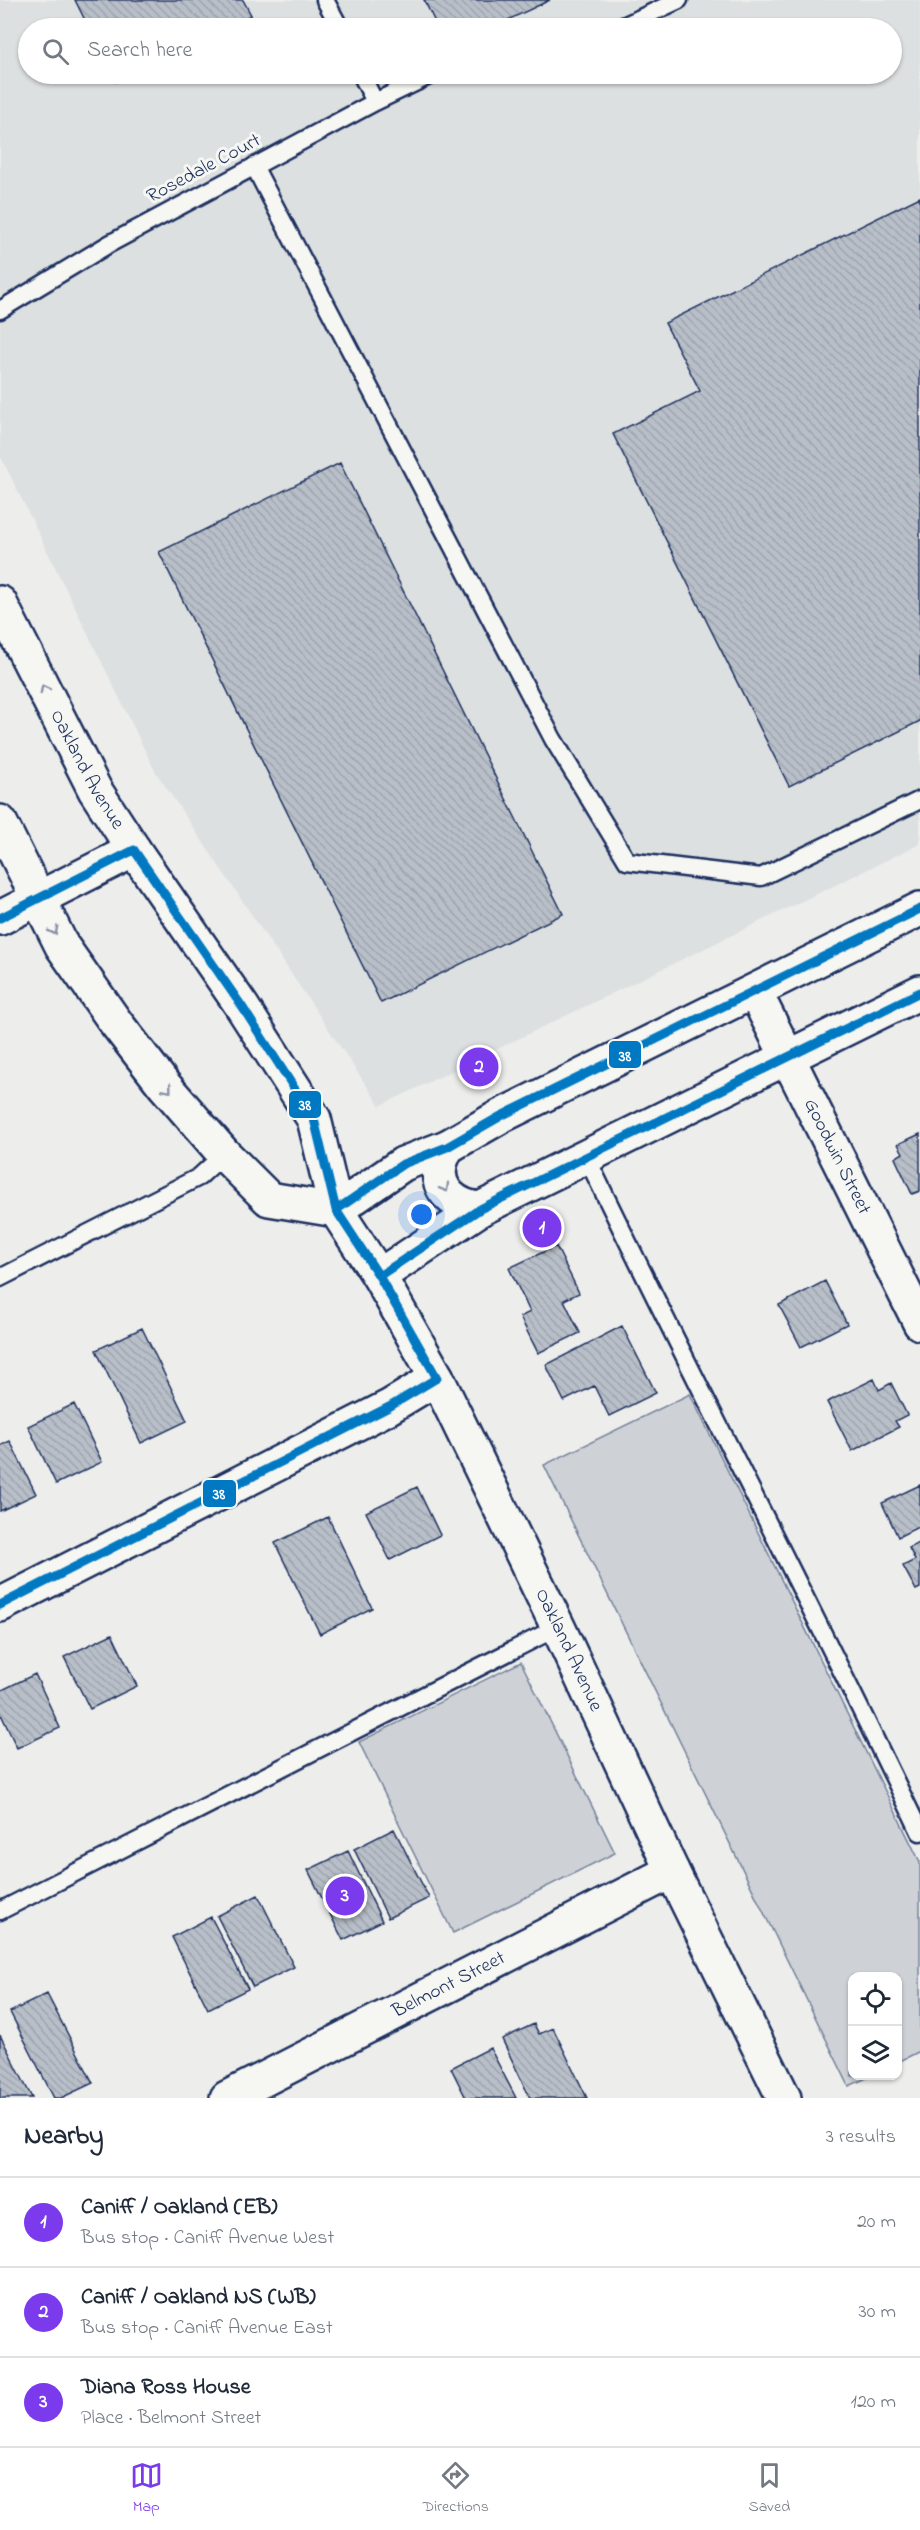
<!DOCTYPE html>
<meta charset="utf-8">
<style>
body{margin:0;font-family:"Indie Flower",sans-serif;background:#f6f6f7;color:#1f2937}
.controls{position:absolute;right:18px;bottom:18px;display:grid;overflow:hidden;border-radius:12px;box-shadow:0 2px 4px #0004}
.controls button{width:54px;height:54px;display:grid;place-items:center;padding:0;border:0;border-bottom:2px solid #e0e1e3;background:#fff;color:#1f2937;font:30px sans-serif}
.you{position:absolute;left:422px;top:1215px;width:21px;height:21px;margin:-15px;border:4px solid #fff;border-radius:50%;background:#1a73e8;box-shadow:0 0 0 9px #1a73e833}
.badge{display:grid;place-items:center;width:39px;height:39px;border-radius:50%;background:#7c3aed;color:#fff;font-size:20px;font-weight:700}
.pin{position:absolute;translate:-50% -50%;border:3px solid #fff;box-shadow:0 2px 6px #0006}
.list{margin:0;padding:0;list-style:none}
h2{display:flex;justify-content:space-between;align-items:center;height:78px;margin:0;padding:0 24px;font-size:26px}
h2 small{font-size:20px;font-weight:400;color:#747a83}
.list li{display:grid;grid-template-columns:39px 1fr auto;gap:18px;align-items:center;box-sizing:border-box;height:90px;padding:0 24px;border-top:2px solid #e0e1e3}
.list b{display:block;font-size:22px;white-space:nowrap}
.list p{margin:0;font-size:20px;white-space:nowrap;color:#747a83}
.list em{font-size:20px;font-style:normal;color:#747a83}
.icon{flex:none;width:33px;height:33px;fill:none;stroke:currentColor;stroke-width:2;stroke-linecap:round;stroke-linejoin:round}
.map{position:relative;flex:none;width:920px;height:2098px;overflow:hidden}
.search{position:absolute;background:#fff;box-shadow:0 2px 4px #0004;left:18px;right:18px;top:18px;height:66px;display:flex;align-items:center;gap:15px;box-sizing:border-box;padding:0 21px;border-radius:33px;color:#747a83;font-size:22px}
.sheet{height:348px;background:#fff}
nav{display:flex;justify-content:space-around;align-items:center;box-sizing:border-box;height:84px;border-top:2px solid #e0e1e3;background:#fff;font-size:16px;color:#747a83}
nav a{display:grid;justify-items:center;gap:3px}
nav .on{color:#7c3aed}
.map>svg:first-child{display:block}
.built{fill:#dde0e1;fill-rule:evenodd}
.green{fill:#ced2d7;stroke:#74809a;stroke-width:1.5}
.building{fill:url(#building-back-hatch);stroke:#1b2f5e;stroke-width:1.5}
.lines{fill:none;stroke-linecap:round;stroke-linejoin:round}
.lane-casing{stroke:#1b2f5e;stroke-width:21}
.street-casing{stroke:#1b2f5e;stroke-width:38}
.secondary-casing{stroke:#1b2f5e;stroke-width:38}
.lane{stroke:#f6f6f2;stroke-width:16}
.street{stroke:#f6f6f2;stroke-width:33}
.secondary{stroke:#f6f6f2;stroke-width:33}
.bus-1-casing{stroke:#f6f6f2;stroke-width:14}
.bus-1{stroke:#0079c2;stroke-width:9}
.oneway{stroke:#8892a8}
.labels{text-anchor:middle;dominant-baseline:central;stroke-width:6;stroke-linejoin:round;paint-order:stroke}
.street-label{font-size:20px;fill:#1b2f5e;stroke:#f6f6f2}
.line-badge{stroke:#f6f6f2;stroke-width:2}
.badge-label{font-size:16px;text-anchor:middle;font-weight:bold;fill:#fff}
</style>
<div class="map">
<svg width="920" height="2098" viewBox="0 0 920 2098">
<defs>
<pattern id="building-back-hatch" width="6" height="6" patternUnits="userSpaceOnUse" patternTransform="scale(1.5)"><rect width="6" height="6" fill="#b9bfc8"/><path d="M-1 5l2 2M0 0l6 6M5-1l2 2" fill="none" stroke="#9ea4ae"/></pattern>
</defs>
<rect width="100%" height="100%" fill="#edeeec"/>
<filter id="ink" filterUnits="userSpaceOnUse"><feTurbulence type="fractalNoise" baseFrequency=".0167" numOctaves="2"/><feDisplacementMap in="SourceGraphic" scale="12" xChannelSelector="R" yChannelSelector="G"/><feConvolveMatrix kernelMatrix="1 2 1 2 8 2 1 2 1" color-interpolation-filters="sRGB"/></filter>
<g filter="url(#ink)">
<path class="built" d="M 0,0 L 920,0 L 920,844 L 380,1106 L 155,771 L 0,455 ZM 28,28 L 892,28 L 892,74 L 28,74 Z"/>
<path class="green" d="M 690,1394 L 920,1862 L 920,2051 L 898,2062 L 898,1976 L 852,1976 L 852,2076 L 871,2076 L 849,2086 L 544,1465 Z
M 521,1662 L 615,1853 L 453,1933 L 359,1742 Z"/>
<path class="building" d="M 75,0 L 243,0 L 251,15 L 224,28 L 89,28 Z
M 424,0 L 550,0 L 491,28 L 438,28 Z
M 112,74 L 133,74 L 116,82 Z
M 920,197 L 920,721 L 789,786 L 613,434 L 700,391 L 665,323 Z
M 340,463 L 563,914 L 381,1003 L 159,552 Z
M 920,1134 L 920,1191 L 912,1194 L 895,1158 L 903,1153 L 898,1144 Z
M 556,1246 L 579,1293 L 564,1300 L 580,1333 L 538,1353 L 520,1317 L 530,1312 L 509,1268 Z
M 825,1281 L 847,1324 L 801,1347 L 779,1305 Z
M 622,1326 L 656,1393 L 609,1416 L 594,1386 L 564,1401 L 546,1365 Z
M 142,1328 L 187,1421 L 141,1443 L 96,1350 Z
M 874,1379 L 879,1390 L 891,1383 L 907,1415 L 895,1421 L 899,1427 L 852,1451 L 827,1402 Z
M 74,1404 L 102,1462 L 56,1484 L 28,1426 Z
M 10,1441 L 36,1494 L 0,1511 L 0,1446 Z
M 920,1485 L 920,1526 L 898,1537 L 882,1503 Z
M 417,1487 L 440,1535 L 390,1560 L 366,1512 Z
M 328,1517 L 372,1608 L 320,1634 L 275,1543 Z
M 920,1542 L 920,1588 L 916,1590 L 903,1566 L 915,1560 L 909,1548 Z
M 112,1634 L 137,1686 L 90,1709 L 64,1657 Z
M 35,1674 L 60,1728 L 17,1748 L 0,1712 L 0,1691 Z
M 394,1829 L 429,1898 L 388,1918 L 354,1849 Z
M 348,1851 L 382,1921 L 343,1940 L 308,1870 Z
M 258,1895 L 294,1967 L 253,1987 L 217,1916 Z
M 211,1917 L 248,1989 L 208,2009 L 172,1937 Z
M 47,1994 L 93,2083 L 61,2098 L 54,2098 L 10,2012 Z
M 534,2024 L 539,2034 L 553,2028 L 587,2098 L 530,2098 L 502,2039 Z
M 0,2035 L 32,2098 L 0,2098 Z
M 490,2048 L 516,2098 L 466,2098 L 451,2068 Z"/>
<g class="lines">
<g class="lane-casing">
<path id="lane" d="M 325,0 L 340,28
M 619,28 L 679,0
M 361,74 L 375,102
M 254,166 L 553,739 L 627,861 L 761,877 L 920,800
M 0,310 L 109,244 L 375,102 L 433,74
M 586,1156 C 695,1383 812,1605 920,1832
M 0,1278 L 199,1177 L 224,1154
M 0,1911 L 558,1627"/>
</g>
<g class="street-casing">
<g id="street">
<path d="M 0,918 L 134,850"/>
<path id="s1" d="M 755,992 L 920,1323"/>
<path d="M 0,1605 L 389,1407 L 437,1378"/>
<path id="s2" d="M 227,2098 L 672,1871"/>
</g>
</g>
<g class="secondary-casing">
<g id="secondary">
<path id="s3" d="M 0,603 L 95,790 L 134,850 L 241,1005 L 314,1119 L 336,1210 L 379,1276 L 437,1378 L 558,1627 L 672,1871 L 784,2098"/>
<path d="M 0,822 L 62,946 L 116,1023 L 164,1085 L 224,1154 L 269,1199 L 336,1210"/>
<path d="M 447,1147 C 445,1152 441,1159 440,1165 C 435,1191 457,1207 480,1209"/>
<path d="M 336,1210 L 403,1164 L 447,1147 L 501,1116 L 920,909"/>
<path d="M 379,1276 L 480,1209 L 920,992"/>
</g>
</g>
<use href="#lane" class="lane"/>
<use href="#street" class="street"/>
<use href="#secondary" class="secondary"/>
<g class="bus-1-casing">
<path id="bus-1" d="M 134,850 L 241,1005 L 314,1119 L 336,1210 L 379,1276 L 437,1378
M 0,918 L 134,850
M 336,1210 L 403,1164 L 447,1147 L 501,1116 L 920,909
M 379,1276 L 480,1209 L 920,992
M 0,1605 L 389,1407 L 437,1378"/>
</g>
<use href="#bus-1" class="bus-1"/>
</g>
<defs><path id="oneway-chevron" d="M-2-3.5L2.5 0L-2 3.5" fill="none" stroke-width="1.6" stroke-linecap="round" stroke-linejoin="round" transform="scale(1.5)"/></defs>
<g class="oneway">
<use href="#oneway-chevron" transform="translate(44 689) rotate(-117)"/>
<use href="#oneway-chevron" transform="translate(54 931) rotate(63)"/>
<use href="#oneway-chevron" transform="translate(168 1089) rotate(50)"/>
<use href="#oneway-chevron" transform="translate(445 1188) rotate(60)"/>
</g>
</g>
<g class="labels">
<g class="street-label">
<text transform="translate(204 169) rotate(-28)">Rosedale Court</text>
<text stroke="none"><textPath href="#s3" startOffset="188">Oakland Avenue</textPath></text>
<text stroke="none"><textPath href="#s1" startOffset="184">Goodwin Street</textPath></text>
<text stroke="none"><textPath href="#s3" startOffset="1197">Oakland Avenue</textPath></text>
<text stroke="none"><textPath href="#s2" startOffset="249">Belmont Street</textPath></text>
</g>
</g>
<g class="line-badge">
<rect x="608" y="1040" width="34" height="29" rx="6" fill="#0079c2"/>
<rect x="288" y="1090" width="34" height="29" rx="6" fill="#0079c2"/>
<rect x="202" y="1479" width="35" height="29" rx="6" fill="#0079c2"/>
</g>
<g class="badge-label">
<text x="625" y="1061">38</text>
<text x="305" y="1110">38</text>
<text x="219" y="1499">38</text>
</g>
</svg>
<div class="controls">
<button><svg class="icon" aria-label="locate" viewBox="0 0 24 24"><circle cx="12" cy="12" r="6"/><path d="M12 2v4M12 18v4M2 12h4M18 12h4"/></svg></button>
<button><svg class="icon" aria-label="layers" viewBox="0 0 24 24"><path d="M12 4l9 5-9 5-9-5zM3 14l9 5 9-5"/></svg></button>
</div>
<div class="you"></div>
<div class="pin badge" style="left:542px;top:1228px">1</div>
<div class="pin badge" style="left:479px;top:1067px">2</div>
<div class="pin badge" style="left:345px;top:1896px">3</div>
<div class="search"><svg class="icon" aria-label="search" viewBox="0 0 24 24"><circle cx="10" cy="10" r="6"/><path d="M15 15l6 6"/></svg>Search here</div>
</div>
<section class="sheet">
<h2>Nearby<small>3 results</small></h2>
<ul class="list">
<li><span class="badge">1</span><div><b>Caniff / Oakland (EB)</b><p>Bus stop · Caniff Avenue West</p></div><em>20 m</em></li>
<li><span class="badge">2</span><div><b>Caniff / Oakland NS (WB)</b><p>Bus stop · Caniff Avenue East</p></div><em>30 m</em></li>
<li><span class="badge">3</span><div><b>Diana Ross House</b><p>Place · Belmont Street</p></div><em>120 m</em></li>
</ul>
</section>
<nav>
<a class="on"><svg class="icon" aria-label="map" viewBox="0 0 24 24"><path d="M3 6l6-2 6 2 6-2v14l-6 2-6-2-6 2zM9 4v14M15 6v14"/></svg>Map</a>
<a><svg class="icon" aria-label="directions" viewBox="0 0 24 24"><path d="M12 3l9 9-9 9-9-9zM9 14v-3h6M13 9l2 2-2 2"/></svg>Directions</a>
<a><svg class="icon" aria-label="saved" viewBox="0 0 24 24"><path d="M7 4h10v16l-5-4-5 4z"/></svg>Saved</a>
</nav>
